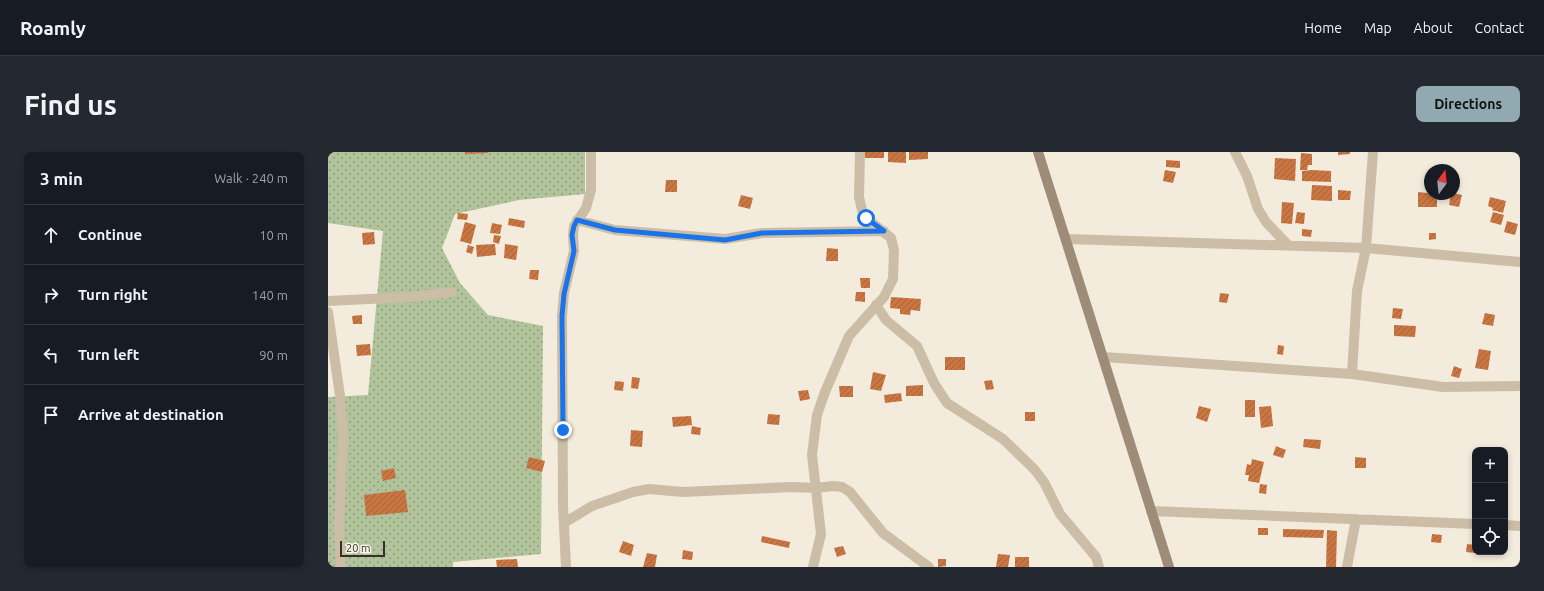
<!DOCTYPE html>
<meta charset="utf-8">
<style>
body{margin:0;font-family:Ubuntu,sans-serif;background:#242831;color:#f1f3f6}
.controls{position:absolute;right:12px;bottom:12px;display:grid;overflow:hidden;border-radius:8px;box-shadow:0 2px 6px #0003}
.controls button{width:36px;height:36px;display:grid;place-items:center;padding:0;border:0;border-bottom:1px solid #363941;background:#171b24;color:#f1f3f6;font:20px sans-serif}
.compass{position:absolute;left:1096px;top:12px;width:36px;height:36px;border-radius:50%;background:#171b24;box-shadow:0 2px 6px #0003;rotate:15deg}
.scale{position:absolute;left:12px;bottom:10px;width:45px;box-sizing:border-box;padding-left:4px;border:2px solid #382f28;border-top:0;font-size:11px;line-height:14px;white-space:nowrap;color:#382f28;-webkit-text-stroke:3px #faf4e8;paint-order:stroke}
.stop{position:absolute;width:12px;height:12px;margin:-9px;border:3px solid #1a73e8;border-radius:50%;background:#fff}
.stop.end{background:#1a73e8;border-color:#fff;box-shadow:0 1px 4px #0008}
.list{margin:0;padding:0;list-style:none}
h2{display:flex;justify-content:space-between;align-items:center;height:52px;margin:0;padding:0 16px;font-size:17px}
h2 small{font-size:13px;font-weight:400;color:#9ea1a6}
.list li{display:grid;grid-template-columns:26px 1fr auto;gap:12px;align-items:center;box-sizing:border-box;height:60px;padding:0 16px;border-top:1px solid #363941}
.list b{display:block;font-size:15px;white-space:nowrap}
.list em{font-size:13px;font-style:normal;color:#9ea1a6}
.icon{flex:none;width:22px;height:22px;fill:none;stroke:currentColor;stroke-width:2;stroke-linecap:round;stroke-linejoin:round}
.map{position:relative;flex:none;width:1192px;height:415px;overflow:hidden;border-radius:8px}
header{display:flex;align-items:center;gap:24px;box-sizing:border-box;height:56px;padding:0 20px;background:#171b24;border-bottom:1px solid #363941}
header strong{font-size:19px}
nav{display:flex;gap:22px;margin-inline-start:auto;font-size:14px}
.intro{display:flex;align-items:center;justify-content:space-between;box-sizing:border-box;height:96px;padding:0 24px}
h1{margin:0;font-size:28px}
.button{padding:10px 18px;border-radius:8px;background:#91a9b0;color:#111;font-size:14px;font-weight:700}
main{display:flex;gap:24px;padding:0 24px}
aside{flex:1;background:#171b24;border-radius:8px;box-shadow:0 2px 6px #0003}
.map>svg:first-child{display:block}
.grass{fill:url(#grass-dots)}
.building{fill:url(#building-hatch)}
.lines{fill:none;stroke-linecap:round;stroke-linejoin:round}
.minor{stroke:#ccbda7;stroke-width:10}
.secondary{stroke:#9f8c78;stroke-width:10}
.route{stroke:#1a73e8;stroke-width:5}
</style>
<header>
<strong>Roamly</strong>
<nav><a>Home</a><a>Map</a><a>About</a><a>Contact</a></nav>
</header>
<div class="intro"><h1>Find us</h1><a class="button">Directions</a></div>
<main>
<aside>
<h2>3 min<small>Walk · 240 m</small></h2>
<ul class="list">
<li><svg class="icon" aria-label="ahead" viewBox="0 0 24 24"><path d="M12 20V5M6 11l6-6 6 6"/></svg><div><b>Continue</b></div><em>10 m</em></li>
<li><svg class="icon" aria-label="right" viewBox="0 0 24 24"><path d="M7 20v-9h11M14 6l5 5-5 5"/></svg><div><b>Turn right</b></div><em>140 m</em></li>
<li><svg class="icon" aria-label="left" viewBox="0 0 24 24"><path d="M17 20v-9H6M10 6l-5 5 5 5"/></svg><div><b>Turn left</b></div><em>90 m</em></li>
<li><svg class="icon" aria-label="arrive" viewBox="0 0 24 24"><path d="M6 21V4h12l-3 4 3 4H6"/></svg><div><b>Arrive at destination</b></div></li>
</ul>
</aside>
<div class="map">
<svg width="1192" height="415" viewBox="0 0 1192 415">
<defs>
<pattern id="grass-dots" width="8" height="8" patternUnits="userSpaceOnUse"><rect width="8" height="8" fill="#b0c39b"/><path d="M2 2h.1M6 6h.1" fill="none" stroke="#909f7e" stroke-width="1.8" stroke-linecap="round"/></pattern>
<pattern id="building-hatch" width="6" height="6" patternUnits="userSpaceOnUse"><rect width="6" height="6" fill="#ca7642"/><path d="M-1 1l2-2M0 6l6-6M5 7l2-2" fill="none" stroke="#a56137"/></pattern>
</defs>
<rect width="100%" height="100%" fill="#f3ebdc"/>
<path class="grass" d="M 0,0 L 257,0 L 257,42 L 191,48 L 127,62 L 114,96 L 132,131 L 160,163 L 215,174 L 213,402 L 125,410 L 125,415 L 0,415 L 0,245 L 40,243 L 55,79 L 0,71 Z"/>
<path class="building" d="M 137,0 L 160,0 L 160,1 L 137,2 Z
M 537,0 L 556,0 L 556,6 L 537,6 Z
M 560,0 L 578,0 L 578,11 L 560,10 Z
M 581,0 L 600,0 L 600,7 L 581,8 Z
M 1010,0 L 1022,0 L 1022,2 L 1010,3 Z
M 973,1 L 984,2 L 984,13 L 980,13 L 979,18 L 972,18 Z
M 947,6 L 968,7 L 967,29 L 946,27 Z
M 838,8 L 852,9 L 852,16 L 838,15 Z
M 837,18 L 848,20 L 845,31 L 835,29 Z
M 984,18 L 1003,19 L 1003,30 L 974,29 L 974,19 Z
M 338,28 L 349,28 L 349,40 L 337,40 Z
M 984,33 L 1004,34 L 1004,49 L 983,48 Z
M 1010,38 L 1023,39 L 1022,48 L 1010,48 Z
M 1090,40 L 1109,42 L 1109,55 L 1090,55 Z
M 1126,41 L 1134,43 L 1131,55 L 1121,53 L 1123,42 Z
M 413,43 L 425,46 L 422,57 L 410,54 Z
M 1162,45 L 1178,49 L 1175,61 L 1164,58 L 1165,56 L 1160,54 Z
M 954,50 L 966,51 L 964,72 L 953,71 Z
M 969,60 L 977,61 L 976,72 L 967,71 Z
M 1165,60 L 1176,63 L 1173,73 L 1162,70 Z
M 130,61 L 140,62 L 139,68 L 129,67 Z
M 181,66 L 197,69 L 196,76 L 180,73 Z
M 1179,69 L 1190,72 L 1187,83 L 1176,80 Z
M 137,70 L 148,73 L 143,92 L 132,89 Z
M 164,71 L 174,73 L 172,82 L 162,81 Z
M 974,77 L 984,78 L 983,85 L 974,84 Z
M 46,80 L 47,92 L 35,93 L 34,81 Z
M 1101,81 L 1108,81 L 1108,87 L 1101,88 Z
M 166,83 L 173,84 L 171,92 L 165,90 Z
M 167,92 L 168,103 L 149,105 L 148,93 Z
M 177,92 L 190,94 L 188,108 L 176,106 Z
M 140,93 L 146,95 L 144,102 L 138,100 Z
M 499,96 L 510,97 L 510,109 L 498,109 Z
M 202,118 L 211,118 L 210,128 L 201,127 Z
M 532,126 L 542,126 L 542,136 L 533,136 Z
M 528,140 L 537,140 L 537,150 L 527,149 Z
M 892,141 L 901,142 L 899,151 L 891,150 Z
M 563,145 L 593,147 L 592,159 L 583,158 L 582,163 L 572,162 L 572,157 L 562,156 Z
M 1065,156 L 1075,157 L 1073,167 L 1064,166 Z
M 1157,161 L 1167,163 L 1165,174 L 1154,172 Z
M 34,163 L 34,172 L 25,172 L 24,164 Z
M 1066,173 L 1088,174 L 1087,185 L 1066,184 Z
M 42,192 L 43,203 L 29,204 L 28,193 Z
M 950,193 L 956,194 L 955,203 L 949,202 Z
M 1151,197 L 1163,199 L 1160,218 L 1147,216 Z
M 617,205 L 637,205 L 637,218 L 617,218 Z
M 1126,214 L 1134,217 L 1131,226 L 1123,224 Z
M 545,220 L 558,223 L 553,239 L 542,237 Z
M 304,225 L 312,226 L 310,237 L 303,236 Z
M 664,228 L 666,237 L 658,238 L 656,229 Z
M 287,229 L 296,230 L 295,239 L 286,238 Z
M 595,233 L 595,244 L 578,244 L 578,234 Z
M 511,234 L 525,234 L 525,245 L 512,245 Z
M 480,238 L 482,247 L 472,249 L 470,239 Z
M 573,241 L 574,249 L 557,251 L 556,243 Z
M 917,248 L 927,248 L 927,265 L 917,265 Z
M 871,254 L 883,257 L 879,270 L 868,266 Z
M 943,254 L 945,274 L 933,276 L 931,255 Z
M 697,260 L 707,260 L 707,269 L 697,269 Z
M 440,262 L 452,263 L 451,273 L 439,272 Z
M 363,264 L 364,273 L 345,275 L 344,265 Z
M 364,274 L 373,276 L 372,283 L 363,282 Z
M 303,278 L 315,279 L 314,295 L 302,294 Z
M 976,287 L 993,288 L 992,297 L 975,295 Z
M 948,294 L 958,298 L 955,306 L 945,303 Z
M 201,305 L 217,309 L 214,320 L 198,316 Z
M 1027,305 L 1038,306 L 1038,316 L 1027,316 Z
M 924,307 L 936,310 L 931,331 L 920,329 L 921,323 L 917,323 L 919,312 L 923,313 Z
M 66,316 L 68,326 L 55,329 L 53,319 Z
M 932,332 L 939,333 L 938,342 L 931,341 Z
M 77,338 L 80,360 L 38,364 L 36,343 Z
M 930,376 L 940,376 L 940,383 L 930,383 Z
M 955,377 L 996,378 L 995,386 L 955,385 Z
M 999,378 L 1009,379 L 1008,415 L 998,415 Z
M 1104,382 L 1114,383 L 1113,391 L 1103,390 Z
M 434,384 L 462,390 L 461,396 L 433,390 Z
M 295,389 L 306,393 L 303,404 L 291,400 Z
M 1139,392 L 1147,393 L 1147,401 L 1138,400 Z
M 515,394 L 518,402 L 509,405 L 506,396 Z
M 355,398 L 365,400 L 364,408 L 354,407 Z
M 319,401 L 329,403 L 327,415 L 315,415 Z
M 670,402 L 682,403 L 680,415 L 668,415 Z
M 687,405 L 701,405 L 701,415 L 687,415 Z
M 189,407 L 190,415 L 169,415 L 168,408 Z
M 610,407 L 618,407 L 618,414 L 610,415 Z"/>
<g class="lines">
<path class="minor" d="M 907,0 L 919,24 L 930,57 L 938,70 L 960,93
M 249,68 L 287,78 L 397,87 L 434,81 L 556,79
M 738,87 L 1038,96 L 1192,110
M 0,149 L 82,145 L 124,140
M 548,153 L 558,168 L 589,194 L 606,231 L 619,251 L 675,287 L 706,317 L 716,330 L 732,362 L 768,405 L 771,415
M 0,160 L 12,244 L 15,284 L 11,376 L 13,415
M 775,205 L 1024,222 L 1115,235 L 1192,234
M 1024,222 L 1029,139 L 1038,96 L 1045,0
M 823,359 L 1147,372
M 236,371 L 264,354 L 305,340 L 321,337 L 355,340 L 464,335 L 488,336 L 505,334 L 514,335 L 522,340 L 555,381 L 601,415
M 1177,373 L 1192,374
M 238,415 L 235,353 L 234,164 L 236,141 L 246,99 L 245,83 L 246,74 L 258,56 L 263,38 L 263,0
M 485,415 L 493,382 L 484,303 L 489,263 L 497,240 L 521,184 L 556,145 L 565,127 L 566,98 L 563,86 L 538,66 L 534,58 L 531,45 L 532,0
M 1019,415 L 1028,367"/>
<path class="secondary" d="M 710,0 L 841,415"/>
</g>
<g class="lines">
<path class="route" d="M 235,278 L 234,164 L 236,142 L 246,99 L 244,83 L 246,74 L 249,68 L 287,78 L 397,88 L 434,81 L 556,79 L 538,66"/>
</g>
</svg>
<div class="controls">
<button>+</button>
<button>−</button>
<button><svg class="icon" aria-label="locate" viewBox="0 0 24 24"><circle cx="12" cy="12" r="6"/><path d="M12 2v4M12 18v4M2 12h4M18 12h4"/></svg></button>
</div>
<svg class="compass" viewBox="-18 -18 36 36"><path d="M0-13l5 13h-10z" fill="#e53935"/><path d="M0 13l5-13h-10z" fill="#9ea1a6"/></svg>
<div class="scale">20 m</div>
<div class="stop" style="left:538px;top:66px"></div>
<div class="stop end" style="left:235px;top:278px"></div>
</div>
</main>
